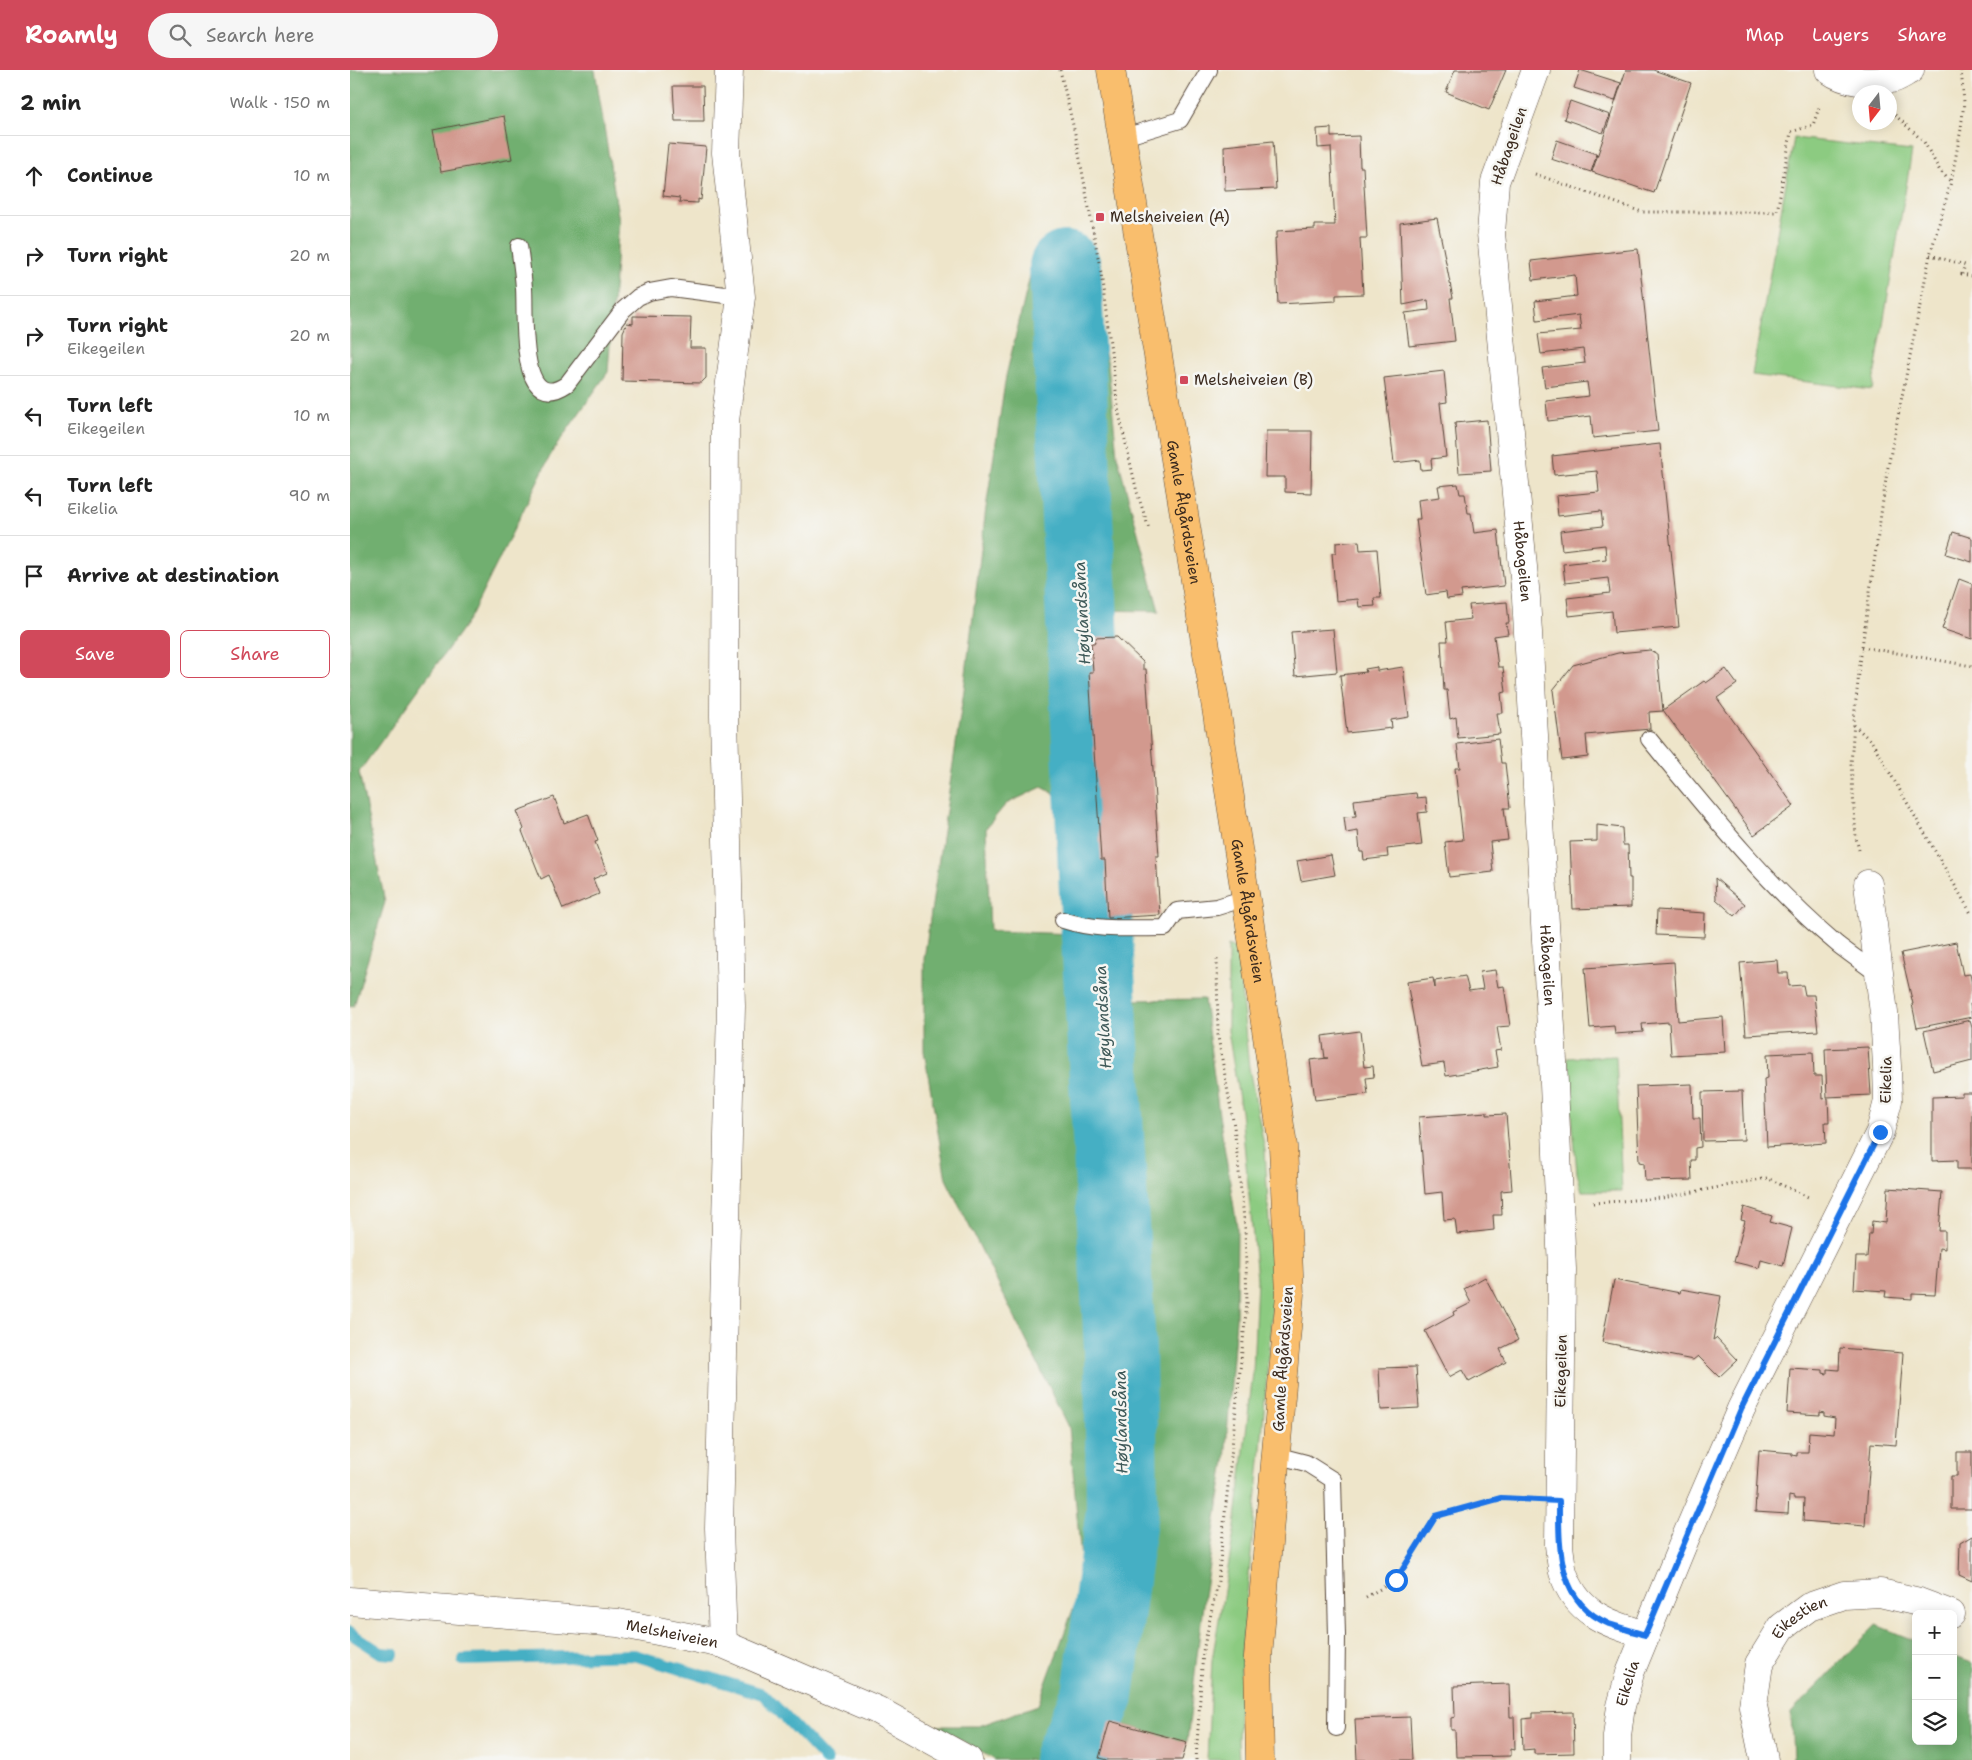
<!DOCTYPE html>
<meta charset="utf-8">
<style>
body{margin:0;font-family:"Shantell Sans",sans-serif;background:#f6f6f6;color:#222}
.controls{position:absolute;right:15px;bottom:15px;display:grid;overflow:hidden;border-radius:8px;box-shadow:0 2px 12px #0003}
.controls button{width:45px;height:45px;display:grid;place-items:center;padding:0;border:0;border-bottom:1px solid #e0e0e0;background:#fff;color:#222;font:25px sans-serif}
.compass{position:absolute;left:1502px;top:15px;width:45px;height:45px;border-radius:50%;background:#fff;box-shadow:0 2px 12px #0003;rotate:196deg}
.stop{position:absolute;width:15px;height:15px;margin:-11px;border:4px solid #1a73e8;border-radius:50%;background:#fff}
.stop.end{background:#1a73e8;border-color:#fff;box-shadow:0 1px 5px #0008}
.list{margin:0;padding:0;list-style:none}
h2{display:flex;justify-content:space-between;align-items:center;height:65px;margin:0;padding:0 20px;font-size:21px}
h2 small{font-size:16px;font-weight:400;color:#767676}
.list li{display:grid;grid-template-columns:32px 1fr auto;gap:15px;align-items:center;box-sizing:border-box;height:80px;padding:0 20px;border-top:1px solid #e0e0e0}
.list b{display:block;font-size:19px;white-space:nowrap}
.list p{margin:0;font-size:16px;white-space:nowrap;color:#767676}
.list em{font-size:16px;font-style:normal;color:#767676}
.actions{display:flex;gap:10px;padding:15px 20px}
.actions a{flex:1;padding:11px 0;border:1px solid #d1495b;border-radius:8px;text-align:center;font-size:18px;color:#d1495b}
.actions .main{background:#d1495b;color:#fff}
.icon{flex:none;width:28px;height:28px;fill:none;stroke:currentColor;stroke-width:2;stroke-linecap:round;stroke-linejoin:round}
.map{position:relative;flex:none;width:1622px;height:1690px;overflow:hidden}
header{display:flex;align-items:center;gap:30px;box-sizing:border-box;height:70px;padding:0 25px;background:#d1495b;color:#fff}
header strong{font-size:24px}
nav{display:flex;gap:28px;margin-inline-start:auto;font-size:18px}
.search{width:350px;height:45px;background:#f6f6f6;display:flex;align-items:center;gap:12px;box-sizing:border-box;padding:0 18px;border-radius:28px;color:#767676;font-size:19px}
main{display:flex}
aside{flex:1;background:#fff}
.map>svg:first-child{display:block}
.green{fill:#8ccb81;stroke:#647a50}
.forest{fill:#71af6f;stroke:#566c46}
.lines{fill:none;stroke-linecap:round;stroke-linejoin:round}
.stream{stroke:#45afc4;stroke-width:12}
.river{stroke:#45afc4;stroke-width:72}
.building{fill:#d2998e}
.service-casing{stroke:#564638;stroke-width:18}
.minor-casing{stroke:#564638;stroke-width:29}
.primary-casing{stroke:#564638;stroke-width:29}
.path{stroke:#564638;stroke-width:3;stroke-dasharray:1 4;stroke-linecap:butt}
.service{stroke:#fff;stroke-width:16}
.minor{stroke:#fff;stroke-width:28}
.primary{stroke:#f9be6d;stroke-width:28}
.route{stroke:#1a73e8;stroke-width:6}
.poi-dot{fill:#d1495b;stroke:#f6f6f2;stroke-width:2}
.labels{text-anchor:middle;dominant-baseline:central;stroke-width:5;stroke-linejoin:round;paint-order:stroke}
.street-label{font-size:15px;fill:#3b2a1e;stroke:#f6f6f2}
.poi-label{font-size:15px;fill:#3b2a1e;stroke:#f6f6f2;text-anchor:start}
.water-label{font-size:16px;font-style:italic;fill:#3e5958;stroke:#f6f6f2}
</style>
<header>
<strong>Roamly</strong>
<div class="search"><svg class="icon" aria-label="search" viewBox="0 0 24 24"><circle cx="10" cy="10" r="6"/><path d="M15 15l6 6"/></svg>Search here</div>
<nav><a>Map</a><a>Layers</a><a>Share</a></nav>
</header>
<main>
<aside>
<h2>2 min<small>Walk · 150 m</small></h2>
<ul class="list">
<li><svg class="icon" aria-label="ahead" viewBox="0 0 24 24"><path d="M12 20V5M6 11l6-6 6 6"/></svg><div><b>Continue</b></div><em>10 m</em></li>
<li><svg class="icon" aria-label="right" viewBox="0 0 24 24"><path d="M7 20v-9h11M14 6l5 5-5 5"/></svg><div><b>Turn right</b></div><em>20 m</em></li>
<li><svg class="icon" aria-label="right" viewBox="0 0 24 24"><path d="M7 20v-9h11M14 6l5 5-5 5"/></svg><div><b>Turn right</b><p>Eikegeilen</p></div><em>20 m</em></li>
<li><svg class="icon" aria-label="left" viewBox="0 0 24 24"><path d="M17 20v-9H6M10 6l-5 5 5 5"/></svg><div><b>Turn left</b><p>Eikegeilen</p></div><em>10 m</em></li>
<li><svg class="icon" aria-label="left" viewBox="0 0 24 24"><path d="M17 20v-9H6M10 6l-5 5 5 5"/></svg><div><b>Turn left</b><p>Eikelia</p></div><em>90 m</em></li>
<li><svg class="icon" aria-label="arrive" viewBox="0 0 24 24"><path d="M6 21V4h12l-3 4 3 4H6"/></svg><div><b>Arrive at destination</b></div></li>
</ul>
<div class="actions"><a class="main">Save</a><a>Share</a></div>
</aside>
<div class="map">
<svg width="1622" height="1690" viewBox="0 0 1622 1690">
<rect width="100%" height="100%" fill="#f6f6f2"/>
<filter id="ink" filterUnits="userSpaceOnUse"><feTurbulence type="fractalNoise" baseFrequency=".02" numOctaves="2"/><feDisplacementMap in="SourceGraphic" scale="10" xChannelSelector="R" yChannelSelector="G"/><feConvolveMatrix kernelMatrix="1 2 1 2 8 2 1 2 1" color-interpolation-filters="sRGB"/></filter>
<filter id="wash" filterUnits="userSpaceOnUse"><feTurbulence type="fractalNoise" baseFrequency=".0096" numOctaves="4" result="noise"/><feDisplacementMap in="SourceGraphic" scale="20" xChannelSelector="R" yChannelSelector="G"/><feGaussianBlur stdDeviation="1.12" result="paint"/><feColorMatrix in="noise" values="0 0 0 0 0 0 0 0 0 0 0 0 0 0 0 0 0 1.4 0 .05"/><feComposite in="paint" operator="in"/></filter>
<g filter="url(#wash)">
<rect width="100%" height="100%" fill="#eee5ca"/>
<path class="green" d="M 1444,68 L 1562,81 L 1522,320 L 1402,305 Z
M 878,875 L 887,879 L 899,998 L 915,1080 L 923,1227 L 910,1391 L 892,1577 L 888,1671 L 889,1690 L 857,1690 L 862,1590 L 885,1457 L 903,1303 L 907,1209 L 891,1042 L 878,961 Z
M 1266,986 L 1272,1121 L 1232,1121 L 1227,1103 L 1217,988 Z"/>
<path class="forest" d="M 0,0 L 245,0 L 269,151 L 258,302 L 202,382 L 120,548 L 9,702 L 35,832 L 4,936 L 0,937 Z
M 684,189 L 733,206 L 758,294 L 767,385 L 809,541 L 727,540 L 735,714 L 721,733 L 692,717 L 656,734 L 636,758 L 640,861 L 725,864 L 771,870 L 781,930 L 854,929 L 869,1045 L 887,1156 L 886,1249 L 875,1391 L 854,1526 L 837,1672 L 760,1651 L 750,1690 L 645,1690 L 587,1656 L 629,1656 L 688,1635 L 733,1512 L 719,1357 L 596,1109 L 574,981 L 574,889 L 614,620 L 636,438 L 656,306 Z
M 1526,1555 L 1566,1571 L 1566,1671 L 1603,1671 L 1603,1586 L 1622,1593 L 1622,1690 L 1443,1690 L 1441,1643 Z"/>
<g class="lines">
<path class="stream" d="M 0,1563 L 31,1583 L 43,1584
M 113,1590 L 284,1585 L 413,1624 L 476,1690"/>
<path class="river" d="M 715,197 L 748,885 L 770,1279 L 772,1440 L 748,1625 L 719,1690"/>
</g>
<g id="blocks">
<path class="building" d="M 1105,0 L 1156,0 L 1139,40 L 1096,22 Z
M 1230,0 L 1271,13 L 1265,31 L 1224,18 Z
M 1276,0 L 1303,0 L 1341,13 L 1304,123 L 1242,102 Z
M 323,16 L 353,16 L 354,51 L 325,51 Z
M 1220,31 L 1260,45 L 1253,63 L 1214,49 Z
M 154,46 L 162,89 L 91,102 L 83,60 Z
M 981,58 L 981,67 L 1009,66 L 1010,97 L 1013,97 L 1017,168 L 1010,168 L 1013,224 L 986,225 L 986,231 L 928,234 L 925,168 L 927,168 L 927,161 L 965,159 L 965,155 L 985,155 L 981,77 L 968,78 L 967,59 Z
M 1207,70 L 1247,84 L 1241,102 L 1201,89 Z
M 923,71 L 926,119 L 875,121 L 874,76 Z
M 318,74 L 356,77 L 351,130 L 348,129 L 348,133 L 329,132 L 330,128 L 313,126 Z
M 1087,148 L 1103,228 L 1100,228 L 1105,271 L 1059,276 L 1055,243 L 1079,240 L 1078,230 L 1053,235 L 1050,153 Z
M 1288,179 L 1308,361 L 1243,368 L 1241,346 L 1198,351 L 1196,331 L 1239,326 L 1237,312 L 1195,317 L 1192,298 L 1235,293 L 1233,279 L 1191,284 L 1188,264 L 1231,260 L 1229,245 L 1187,250 L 1185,231 L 1227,226 L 1225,205 L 1183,210 L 1181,191 Z
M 283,246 L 341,247 L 340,278 L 356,278 L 356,308 L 351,313 L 272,311 L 273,262 L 277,253 L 283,254 Z
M 1094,301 L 1097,332 L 1090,333 L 1096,387 L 1081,389 L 1082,399 L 1071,400 L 1070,390 L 1044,393 L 1034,308 Z
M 1137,350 L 1141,401 L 1109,403 L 1105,353 Z
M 916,361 L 962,361 L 961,423 L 935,422 L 935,407 L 915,407 Z
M 1310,374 L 1329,557 L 1264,563 L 1262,541 L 1219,546 L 1217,528 L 1260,523 L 1258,508 L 1215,513 L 1213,494 L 1256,489 L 1255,475 L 1212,480 L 1210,461 L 1253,456 L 1251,441 L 1208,446 L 1206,426 L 1249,422 L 1247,401 L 1204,405 L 1202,386 Z
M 1108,414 L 1110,424 L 1115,424 L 1118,443 L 1121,443 L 1124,463 L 1148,460 L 1154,516 L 1111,521 L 1112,527 L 1097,529 L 1096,522 L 1076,525 L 1066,449 L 1070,449 L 1068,430 L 1090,427 L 1088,416 Z
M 1603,462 L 1622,468 L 1622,492 L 1596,484 Z
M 1009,471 L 1010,480 L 1027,479 L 1031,528 L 1024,528 L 1025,536 L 1009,537 L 1008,529 L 986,531 L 982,483 L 986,483 L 986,473 Z
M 1609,509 L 1622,514 L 1622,569 L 1592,559 Z
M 1157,532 L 1159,553 L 1156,553 L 1158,564 L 1144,566 L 1148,597 L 1153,597 L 1156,622 L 1151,623 L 1153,643 L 1147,643 L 1150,664 L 1108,668 L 1106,647 L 1100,649 L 1097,620 L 1094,620 L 1091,571 L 1098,571 L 1096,552 L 1121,549 L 1119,535 Z
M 983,559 L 987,602 L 945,606 L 941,562 Z
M 767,567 L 793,592 L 793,599 L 796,599 L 809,786 L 806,786 L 810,845 L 758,848 L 755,790 L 751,790 L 739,602 L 743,602 L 741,573 L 745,573 L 744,568 Z
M 1300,580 L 1307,584 L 1313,641 L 1299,642 L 1300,659 L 1236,665 L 1238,687 L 1212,690 L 1203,620 L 1223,595 L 1268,583 Z
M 1027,597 L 1027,601 L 1053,597 L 1059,647 L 1041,650 L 1042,658 L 997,663 L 990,605 L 1016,602 L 1015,599 Z
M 1376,599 L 1387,614 L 1367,628 L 1444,736 L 1404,765 L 1313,640 L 1354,611 L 1356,613 Z
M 1148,669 L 1151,693 L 1155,693 L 1160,738 L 1154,738 L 1158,770 L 1140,772 L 1143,802 L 1099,807 L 1095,772 L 1113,770 L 1105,698 L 1110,698 L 1107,674 Z
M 1066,723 L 1067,728 L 1076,727 L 1077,742 L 1068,743 L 1072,775 L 1037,779 L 1038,787 L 1014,790 L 1013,782 L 1010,782 L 1008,761 L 996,763 L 994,747 L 1006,746 L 1004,730 Z
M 204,727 L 214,753 L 238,744 L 248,771 L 245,772 L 257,803 L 243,809 L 249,824 L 213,839 L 199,805 L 191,809 L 172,761 L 174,759 L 167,741 Z
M 1247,755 L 1272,758 L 1273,775 L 1278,775 L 1279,808 L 1281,808 L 1281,837 L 1223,839 L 1220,772 L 1247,771 Z
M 981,785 L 985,805 L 951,811 L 947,791 Z
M 1365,808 L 1395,834 L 1385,846 L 1366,829 Z
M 1307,840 L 1355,843 L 1354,867 L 1306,865 Z
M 1606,872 L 1613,905 L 1620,904 L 1622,914 L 1622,934 L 1620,934 L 1622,947 L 1567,958 L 1562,934 L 1563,934 L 1551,883 Z
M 1427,890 L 1428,903 L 1438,903 L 1439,916 L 1453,915 L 1455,925 L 1464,925 L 1468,961 L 1396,965 L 1390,893 Z
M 1324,892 L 1328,951 L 1373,947 L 1375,982 L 1321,985 L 1319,952 L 1292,954 L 1293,962 L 1265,964 L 1264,956 L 1240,958 L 1235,898 Z
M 1145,900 L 1148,917 L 1154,916 L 1160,956 L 1147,957 L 1151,980 L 1145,981 L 1148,997 L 1096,1006 L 1094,993 L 1072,996 L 1057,912 L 1083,908 L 1085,918 L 1085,911 L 1115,906 L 1119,921 L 1133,919 L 1130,902 Z
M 1620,950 L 1622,958 L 1622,991 L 1583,1001 L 1574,961 Z
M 1010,961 L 1014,997 L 1023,996 L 1024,1007 L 1016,1008 L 1018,1024 L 965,1030 L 960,990 L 978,988 L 975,988 L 972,966 Z
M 1518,977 L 1521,1025 L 1477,1027 L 1475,979 Z
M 1463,982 L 1464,1006 L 1472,1006 L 1473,1029 L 1478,1028 L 1479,1052 L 1475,1052 L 1476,1073 L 1417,1077 L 1414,1009 L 1418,1008 L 1417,984 Z
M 1342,1014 L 1343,1048 L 1350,1048 L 1351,1077 L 1345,1078 L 1345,1090 L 1341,1090 L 1342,1110 L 1295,1111 L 1294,1093 L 1289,1092 L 1286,1016 Z
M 1392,1021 L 1394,1070 L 1353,1071 L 1352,1022 Z
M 1612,1023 L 1622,1023 L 1622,1099 L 1607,1099 L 1607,1090 L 1582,1091 L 1582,1027 L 1612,1026 Z
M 1137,1042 L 1137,1045 L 1156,1044 L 1162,1120 L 1151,1121 L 1152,1145 L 1143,1145 L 1144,1160 L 1107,1164 L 1105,1149 L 1094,1150 L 1092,1122 L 1075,1124 L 1069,1047 Z
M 1538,1118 L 1592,1122 L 1589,1161 L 1595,1161 L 1595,1179 L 1589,1178 L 1585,1225 L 1562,1224 L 1562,1229 L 1535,1227 L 1536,1221 L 1504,1219 L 1506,1187 L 1517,1187 L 1519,1164 L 1521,1164 L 1522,1151 L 1536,1153 Z
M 1394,1137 L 1422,1146 L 1420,1152 L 1442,1158 L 1433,1196 L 1411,1190 L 1409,1198 L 1384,1192 L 1395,1151 L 1391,1150 Z
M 1135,1207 L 1168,1270 L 1150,1279 L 1156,1292 L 1119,1312 L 1112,1300 L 1099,1307 L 1075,1261 L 1104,1245 L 1103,1242 L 1121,1233 L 1114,1219 Z
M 1264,1210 L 1330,1223 L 1331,1219 L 1371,1226 L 1363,1270 L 1366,1268 L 1387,1290 L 1369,1307 L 1348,1286 L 1343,1290 L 1252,1272 Z
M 1490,1278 L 1553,1283 L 1546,1375 L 1521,1373 L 1515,1456 L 1453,1451 L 1454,1429 L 1444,1429 L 1444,1427 L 1439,1426 L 1438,1444 L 1405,1442 L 1409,1380 L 1442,1383 L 1442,1385 L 1447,1386 L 1447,1382 L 1458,1382 L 1459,1362 L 1484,1364 L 1485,1348 L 1474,1346 L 1474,1343 L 1470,1342 L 1470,1345 L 1437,1343 L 1440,1298 L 1473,1300 L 1473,1303 L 1477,1304 L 1477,1299 L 1489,1300 Z
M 1066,1297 L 1069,1338 L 1031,1340 L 1029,1298 Z
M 1607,1382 L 1622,1382 L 1622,1439 L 1601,1439 L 1601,1406 L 1607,1406 Z
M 1622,1466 L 1622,1511 L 1609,1505 L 1610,1473 Z
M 1159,1614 L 1160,1647 L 1164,1647 L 1165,1679 L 1161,1678 L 1161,1686 L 1106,1687 L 1105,1660 L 1101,1660 L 1101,1648 L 1105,1647 L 1104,1616 Z
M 1223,1642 L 1224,1683 L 1184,1684 L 1184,1679 L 1173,1680 L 1172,1649 L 1183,1648 L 1183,1643 Z
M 1060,1647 L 1062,1690 L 1007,1690 L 1005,1649 Z
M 760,1651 L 837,1672 L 832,1690 L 757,1690 L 749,1688 Z"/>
</g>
</g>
<g filter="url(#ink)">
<use href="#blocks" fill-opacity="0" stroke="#564638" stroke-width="1"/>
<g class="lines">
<g class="service-casing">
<path id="service" d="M 771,68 L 830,50 L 859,0
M 169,176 C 171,190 173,204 174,218 C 176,241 167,348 217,314 L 273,240 L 288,227 L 299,222 L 321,218 L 391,227
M 1299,669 C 1358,741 1416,814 1487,874 C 1501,885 1516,895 1530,906
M 713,850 C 746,861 781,858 815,858 L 827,841 L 867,837 L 896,828
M 925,1385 L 956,1393 L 983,1410 L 987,1565 L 986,1658"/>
</g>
<g class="minor-casing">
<g id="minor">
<path id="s1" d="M 1186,0 L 1145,112 L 1141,163 L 1176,528 L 1203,991 L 1212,1199 L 1209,1475 C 1210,1484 1211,1494 1213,1502 C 1226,1544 1258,1553 1295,1565"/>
<path d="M 1479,0 C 1497,13 1521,14 1542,9 C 1548,8 1554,3 1560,0"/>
<path id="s2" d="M 0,1531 L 268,1553 L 373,1574 L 527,1640 L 618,1690"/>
<path d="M 373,1574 L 369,1458 L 381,936 L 374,646 L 375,351 L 391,227 L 376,83 L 379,0"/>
<path id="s3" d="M 1267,1690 L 1267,1666 L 1271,1636 L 1280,1603 L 1335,1469 L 1391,1339 L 1530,1062 L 1538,1031 L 1537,996 L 1534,943 L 1518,814"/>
<path id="s4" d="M 1414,1690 L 1403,1636 L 1409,1594 L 1432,1557 L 1459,1537 L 1494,1525 L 1530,1523 L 1569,1532 L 1601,1544"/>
</g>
</g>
<g class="primary-casing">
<g id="primary">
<path id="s5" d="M 761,0 L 867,644 L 912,932 L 933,1076 L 940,1224 L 908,1587 L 910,1690"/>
</g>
</g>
<path class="path" d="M 710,0 L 726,68 L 751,203 L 769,344 L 787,422 L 799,459
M 1545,45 L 1574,72 L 1590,101 L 1601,112
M 1185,104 L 1292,142 L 1427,142 L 1441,62 L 1463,55 L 1470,35
M 1580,185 L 1615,195 L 1612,204 L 1622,206
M 1512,577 L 1622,596
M 1504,655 L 1522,672 L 1622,845
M 1509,780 L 1506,768 L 1501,694 L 1505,638 L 1512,577 L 1537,402 L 1580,185 L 1601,112 L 1611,59 L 1614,32 L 1611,0
M 1243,1133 L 1312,1128 L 1417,1108 L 1458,1127
M 1016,1527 L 1046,1510 L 1085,1447 L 1151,1428 L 1175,1429
M 846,1690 L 853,1581 L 868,1511 L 897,1233 L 895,1158 L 884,1056 L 868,967 L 867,889"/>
<use href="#service" class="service"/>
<use href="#minor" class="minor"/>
<use href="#primary" class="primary"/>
</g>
</g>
<g class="lines" filter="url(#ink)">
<path class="route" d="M 1046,1510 L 1086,1446 L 1151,1428 L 1209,1431 C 1209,1478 1207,1532 1259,1554 C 1271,1558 1283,1561 1295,1565 L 1391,1339 L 1530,1062"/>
</g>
<g class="poi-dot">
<rect x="745" y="142" width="10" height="10" rx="2.5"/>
<rect x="829" y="305" width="10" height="10" rx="2.5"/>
</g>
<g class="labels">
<g class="street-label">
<text transform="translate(1159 76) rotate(-71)">Håbageilen</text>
<text stroke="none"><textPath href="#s5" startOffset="448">Gamle Ålgårdsveien</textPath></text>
<text stroke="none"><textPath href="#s1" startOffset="500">Håbageilen</textPath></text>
<text stroke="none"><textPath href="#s5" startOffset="852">Gamle Ålgårdsveien</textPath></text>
<text stroke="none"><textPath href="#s1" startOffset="905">Håbageilen</textPath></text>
<text transform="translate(1536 1010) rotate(-89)">Eikelia</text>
<text transform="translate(933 1289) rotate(-86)">Gamle Ålgårdsveien</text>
<text transform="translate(1211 1301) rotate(-89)">Eikegeilen</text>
<text stroke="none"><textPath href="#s4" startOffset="161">Eikestien</textPath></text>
<text stroke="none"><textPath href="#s2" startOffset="324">Melsheiveien</textPath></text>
<text stroke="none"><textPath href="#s3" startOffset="78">Eikelia</textPath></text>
</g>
<g class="poi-label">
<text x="760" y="147">Melsheiveien (A)</text>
<text x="844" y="310">Melsheiveien (B)</text>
</g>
<g class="water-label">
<text transform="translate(732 543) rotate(-93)">Høylandsåna</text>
<text transform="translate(753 947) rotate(-93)">Høylandsåna</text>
<text transform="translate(771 1352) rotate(-91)">Høylandsåna</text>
</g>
</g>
</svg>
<div class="controls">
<button>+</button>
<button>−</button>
<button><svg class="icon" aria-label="layers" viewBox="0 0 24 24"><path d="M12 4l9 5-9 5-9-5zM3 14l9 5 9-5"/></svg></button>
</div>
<svg class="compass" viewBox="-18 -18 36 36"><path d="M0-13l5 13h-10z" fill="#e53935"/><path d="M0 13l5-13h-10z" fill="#767676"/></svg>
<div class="stop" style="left:1046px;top:1510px"></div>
<div class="stop end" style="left:1530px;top:1062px"></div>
</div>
</main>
